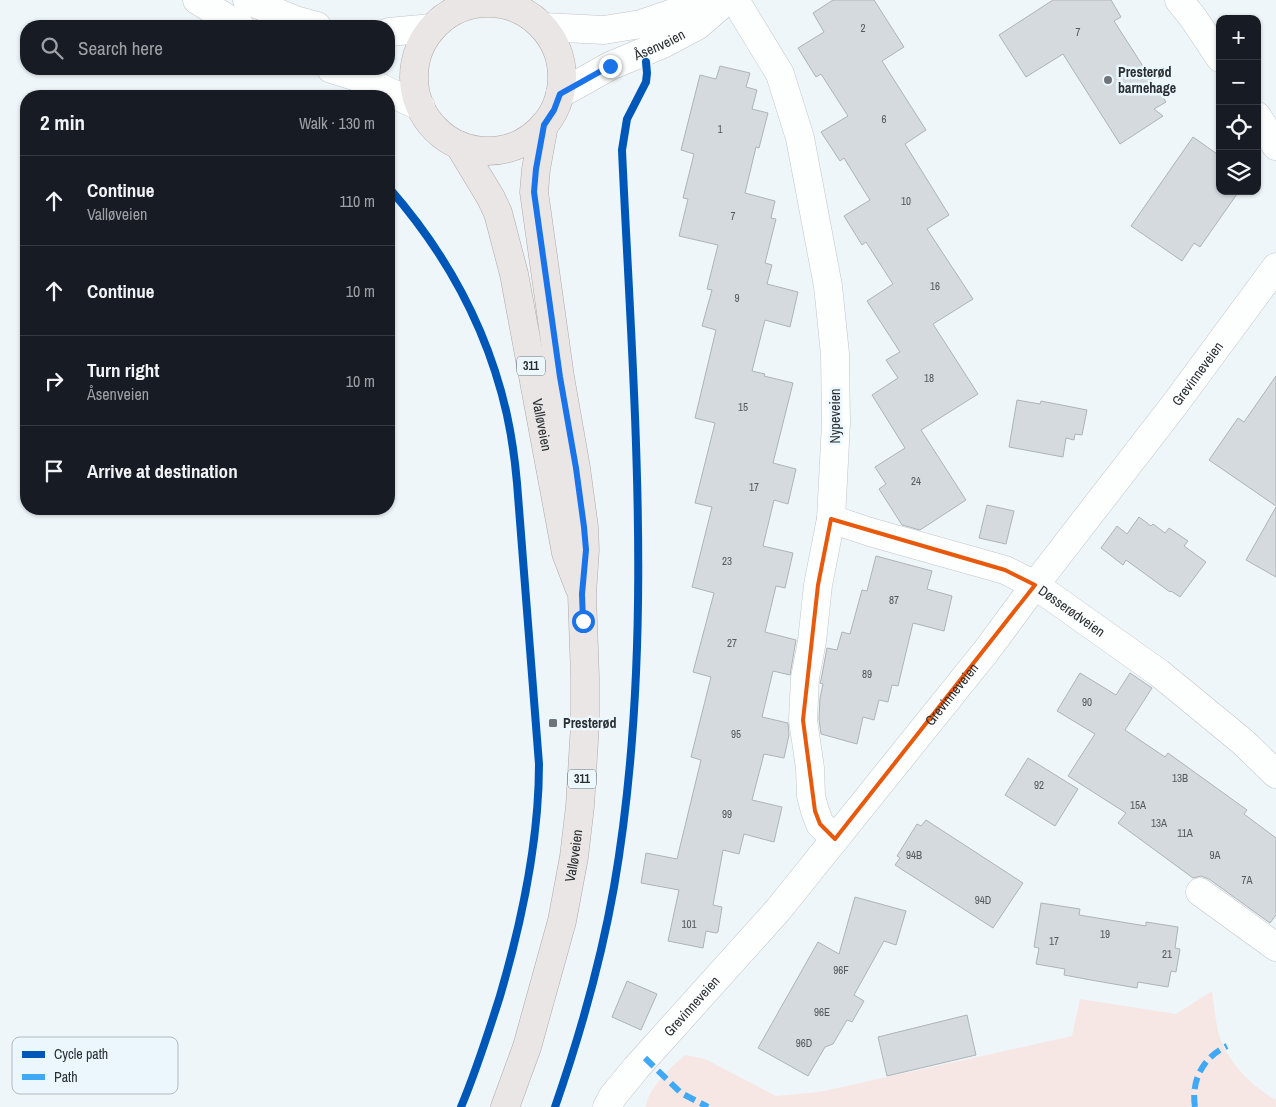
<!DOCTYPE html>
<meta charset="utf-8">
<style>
body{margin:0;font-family:"Archivo Narrow",sans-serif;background:#242831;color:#f1f3f6}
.controls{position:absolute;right:15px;top:15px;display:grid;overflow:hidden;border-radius:10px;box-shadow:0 1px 4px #0004}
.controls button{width:45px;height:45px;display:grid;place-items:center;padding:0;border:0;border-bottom:1px solid #363941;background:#171b24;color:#f1f3f6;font:25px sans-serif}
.stop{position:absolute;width:15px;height:15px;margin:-11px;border:4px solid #1a73e8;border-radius:50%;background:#fff}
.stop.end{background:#1a73e8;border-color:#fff;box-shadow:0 1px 5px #0008}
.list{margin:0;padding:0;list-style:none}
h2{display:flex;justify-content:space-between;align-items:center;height:65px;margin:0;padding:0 20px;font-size:21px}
h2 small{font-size:16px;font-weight:400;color:#9ea1a6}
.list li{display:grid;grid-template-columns:32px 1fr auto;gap:15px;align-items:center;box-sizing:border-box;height:90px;padding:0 20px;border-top:1px solid #363941}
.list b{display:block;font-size:19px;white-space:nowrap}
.list p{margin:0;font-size:16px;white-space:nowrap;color:#9ea1a6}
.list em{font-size:16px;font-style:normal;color:#9ea1a6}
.icon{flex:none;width:28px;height:28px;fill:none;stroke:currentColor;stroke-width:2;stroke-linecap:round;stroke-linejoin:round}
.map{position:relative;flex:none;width:1276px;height:1107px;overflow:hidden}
.search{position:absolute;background:#171b24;box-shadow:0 1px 4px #0004;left:20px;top:20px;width:375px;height:55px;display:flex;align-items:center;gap:12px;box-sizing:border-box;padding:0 18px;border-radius:20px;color:#9ea1a6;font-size:19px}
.panel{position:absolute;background:#171b24;box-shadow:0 1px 4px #0004;left:20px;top:90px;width:375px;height:425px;border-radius:20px}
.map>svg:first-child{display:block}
.green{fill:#f6e7e4}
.building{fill:#d4dade;stroke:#aeb3b6}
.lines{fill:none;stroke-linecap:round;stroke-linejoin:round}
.street-casing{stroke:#c0c6c8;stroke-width:29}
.secondary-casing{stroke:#c0c6c8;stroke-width:29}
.primary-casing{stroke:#aea9a8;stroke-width:29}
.street{stroke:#fdfefe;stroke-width:28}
.secondary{stroke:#fdfefe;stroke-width:28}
.primary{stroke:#eae6e5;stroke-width:28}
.quiet{stroke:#3fa9f5;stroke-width:6;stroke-dasharray:12 6;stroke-linecap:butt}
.cycleway-casing{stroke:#ebf7fd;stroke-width:11}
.cycleway{stroke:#0057b8;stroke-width:8}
.route{stroke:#1a73e8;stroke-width:6}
.marked{fill:none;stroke:#e8590c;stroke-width:4;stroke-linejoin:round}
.poi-dot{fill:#6e7477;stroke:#ebf7fd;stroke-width:2}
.labels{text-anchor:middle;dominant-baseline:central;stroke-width:5;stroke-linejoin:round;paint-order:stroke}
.number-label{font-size:11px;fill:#53595c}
.shield{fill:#ebf7fd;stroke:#626a6e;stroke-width:1}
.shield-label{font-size:12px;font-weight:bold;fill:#282e31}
.street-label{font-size:14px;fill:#282e31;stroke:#ebf7fd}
.poi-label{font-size:14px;font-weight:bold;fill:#282e31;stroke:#ebf7fd;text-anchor:start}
.key{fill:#ebf7fd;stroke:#b0bbc0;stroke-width:1}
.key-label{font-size:14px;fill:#282e31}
</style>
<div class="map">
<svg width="1276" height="1107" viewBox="0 0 1276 1107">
<rect width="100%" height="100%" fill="#eff6f9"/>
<path class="green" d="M 1212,991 C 1214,1006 1216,1027 1221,1041 C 1231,1065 1253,1087 1276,1100 L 1276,1107 L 646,1107 C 647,1089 672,1066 685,1055 L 705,1059 L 776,1096 L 819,1092 L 1072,1036 L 1080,999 L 1176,1014 Z"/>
<path class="building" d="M 833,0 L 874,0 L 904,47 L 882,61 L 926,130 L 905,144 L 949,215 L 927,229 L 973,299 L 933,324 L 978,394 L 921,430 L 966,500 L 920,530 L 902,525 L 879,489 L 886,484 L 875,467 L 905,448 L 872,395 L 898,378 L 886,360 L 900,352 L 867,301 L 893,284 L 866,242 L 862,245 L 844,216 L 870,200 L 844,158 L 840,161 L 821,132 L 848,116 L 821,74 L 816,77 L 798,48 L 824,32 L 813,13 Z
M 1053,0 L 1111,0 L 1121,17 L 1114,21 L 1166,102 L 1154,109 L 1163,116 L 1120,144 L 1063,54 L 1026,77 L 999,35 Z
M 720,66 L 750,73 L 746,87 L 757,90 L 752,109 L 768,113 L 759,148 L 756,147 L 745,193 L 775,201 L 771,218 L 776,219 L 765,263 L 772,265 L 767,284 L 798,292 L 790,327 L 765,320 L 752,371 L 765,374 L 764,376 L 793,383 L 773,463 L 796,469 L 788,504 L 774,500 L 763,546 L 793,553 L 785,588 L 776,586 L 765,632 L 796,640 L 790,675 L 773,671 L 762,717 L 788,723 L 789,735 L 784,758 L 764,754 L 752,800 L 782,807 L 774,842 L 744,834 L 739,854 L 723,850 L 713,905 L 722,907 L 718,932 L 716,933 L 706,931 L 703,948 L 668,941 L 679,890 L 641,883 L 646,853 L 677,859 L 701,760 L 691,757 L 711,677 L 693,672 L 714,593 L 692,587 L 712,507 L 695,503 L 715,423 L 695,418 L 716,330 L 702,326 L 712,290 L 707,289 L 718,245 L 679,236 L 688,199 L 683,198 L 694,154 L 681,150 L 700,75 L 716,79 Z
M 1193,137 L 1220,156 L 1220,191 L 1233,191 L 1237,194 L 1200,247 L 1194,243 L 1182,261 L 1131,226 Z
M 1276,376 L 1276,506 L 1209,460 L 1238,418 L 1244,422 Z
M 1017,400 L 1040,404 L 1041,401 L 1087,410 L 1082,435 L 1075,434 L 1074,440 L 1066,438 L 1063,457 L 1009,447 Z
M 987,505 L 1014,511 L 1006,544 L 979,538 Z
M 1276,507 L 1276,577 L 1246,560 Z
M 1139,517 L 1151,526 L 1153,524 L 1165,533 L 1169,528 L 1188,541 L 1184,546 L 1206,562 L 1180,597 L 1171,591 L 1170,592 L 1126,560 L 1123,565 L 1101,548 L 1117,526 L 1127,534 Z
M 876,556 L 932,571 L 927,589 L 952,596 L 944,631 L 913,623 L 898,686 L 892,685 L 888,702 L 879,700 L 874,720 L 863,717 L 857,744 L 821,734 L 819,719 L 820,698 L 823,684 L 820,683 L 821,680 L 827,648 L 837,650 L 842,632 L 850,634 L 862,590 L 867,591 Z
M 1080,673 L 1116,695 L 1130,673 L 1152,688 L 1125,730 L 1165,757 L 1168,753 L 1247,810 L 1244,814 L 1276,838 L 1276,915 L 1270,923 L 1209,879 L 1201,876 L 1193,878 L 1118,823 L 1126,813 L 1068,776 L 1095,734 L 1057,711 Z
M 1028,758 L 1078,789 L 1055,826 L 1005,795 Z
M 926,820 L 1023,883 L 993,928 L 895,865 L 900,858 L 897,856 L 917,824 L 921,826 Z
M 855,897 L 906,911 L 896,945 L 884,941 L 854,995 L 864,1001 L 852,1022 L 847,1020 L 833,1044 L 825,1047 L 808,1076 L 758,1048 L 818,942 L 839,954 Z
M 1041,903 L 1080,909 L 1079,915 L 1146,926 L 1146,922 L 1178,927 L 1175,948 L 1180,949 L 1176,972 L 1171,971 L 1168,987 L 1138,982 L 1137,988 L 1091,980 L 1064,975 L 1065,969 L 1036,964 L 1039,948 L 1034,947 Z
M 627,981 L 657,994 L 641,1030 L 612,1017 Z
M 967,1015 L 976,1055 L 887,1076 L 878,1037 Z"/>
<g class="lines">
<g class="street-casing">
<g id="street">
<path d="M 735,0 L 780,74 L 800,138 L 828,286 L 835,354 L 836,423 L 831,519 L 818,585 L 812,641 L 805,678 L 803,720 L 810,768 L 811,796 L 815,811 L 820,824 L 835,839"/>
<path d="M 1179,0 L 1194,19 L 1220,58"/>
<path d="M 543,27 L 604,30 L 641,24 L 711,0"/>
<path id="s1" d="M 560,94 L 610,66 L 665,43 L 697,26 L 727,0"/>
<path d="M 1257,116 L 1276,146"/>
<path id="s2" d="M 831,519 L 870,532 L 1005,570 L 1035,585 L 1159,673 L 1243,742 L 1276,774"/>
<path d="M 1200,892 L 1276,947"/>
<path id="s3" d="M 607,1107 L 613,1096 L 636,1068 L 778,910 L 987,650 L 1035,585 L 1175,404 L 1276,267"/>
</g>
</g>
<g class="secondary-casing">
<path id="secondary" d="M 197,0 L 240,26
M 247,0 L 295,20 L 317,26
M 389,32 L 432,28
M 331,69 L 360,78 L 421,107"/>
</g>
<g class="primary-casing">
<g id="primary">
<circle cx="488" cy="77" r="74"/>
<path id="s4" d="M 459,145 L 491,198 L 498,213 L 514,274 L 566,553 L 579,587"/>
<path id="s5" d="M 505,1107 L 527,1047 L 562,921 L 574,857 L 580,806 L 585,724 L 585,677 L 582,594 L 585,550 L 584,527 L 576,468 L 560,377 L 534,192 L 536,169 L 544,125"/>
</g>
</g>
<use href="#street" class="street"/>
<use href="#secondary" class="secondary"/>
<use href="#primary" class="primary"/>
<path class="quiet" d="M 645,1058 L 681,1093 L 708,1107
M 1195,1107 C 1191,1081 1202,1058 1227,1046"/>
<g class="cycleway-casing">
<path id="cycleway" d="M 389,188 C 446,253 488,330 507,415 C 512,438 515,460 517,483 L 539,764 C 539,842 522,921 500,996 C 488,1034 476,1071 461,1107
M 555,1107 C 580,1035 601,961 614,887 C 656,644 633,394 622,150 L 627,119 L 646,82 L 647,73 L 646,62"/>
</g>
<use href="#cycleway" class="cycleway"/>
</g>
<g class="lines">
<path class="route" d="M 583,621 L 582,594 L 586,550 L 584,527 L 576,468 L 560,377 L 534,192 L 536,169 L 544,125 L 554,110 L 560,94 L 610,66"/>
</g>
<path class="marked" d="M 831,519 L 1005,570 L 1035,585 L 835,839 L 820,824 L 815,811 L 803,720 L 818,585 Z"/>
<g class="poi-dot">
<circle cx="1108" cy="80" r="5"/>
<rect x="548" y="718" width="10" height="10" rx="2.5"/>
</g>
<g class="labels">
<g class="number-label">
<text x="863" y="28">2</text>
<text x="1078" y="32">7</text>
<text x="884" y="119">6</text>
<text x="720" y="129">1</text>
<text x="906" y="201">10</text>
<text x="733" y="216">7</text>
<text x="935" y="286">16</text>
<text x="737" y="298">9</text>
<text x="929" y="378">18</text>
<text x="743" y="407">15</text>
<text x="916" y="481">24</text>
<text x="754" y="487">17</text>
<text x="727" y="561">23</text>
<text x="894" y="600">87</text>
<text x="732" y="643">27</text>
<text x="867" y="674">89</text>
<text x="1087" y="702">90</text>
<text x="736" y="734">95</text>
<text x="1180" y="778">13B</text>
<text x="1039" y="785">92</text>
<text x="1138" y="805">15A</text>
<text x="727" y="814">99</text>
<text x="1159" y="823">13A</text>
<text x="1185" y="833">11A</text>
<text x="914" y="855">94B</text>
<text x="1215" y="855">9A</text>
<text x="1247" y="880">7A</text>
<text x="983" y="900">94D</text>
<text x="689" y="924">101</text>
<text x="1105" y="934">19</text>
<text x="1054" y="941">17</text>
<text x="1167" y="954">21</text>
<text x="841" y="970">96F</text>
<text x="822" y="1012">96E</text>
<text x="804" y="1043">96D</text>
</g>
<g class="shield">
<rect x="517" y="356.5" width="28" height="19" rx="4"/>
<rect x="568" y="769.5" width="28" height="19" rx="4"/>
</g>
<g class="shield-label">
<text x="531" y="366">311</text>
<text x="582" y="779">311</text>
</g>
<g class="street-label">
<text stroke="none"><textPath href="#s1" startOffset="111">Åsenveien</textPath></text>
<text stroke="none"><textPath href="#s3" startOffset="942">Grevinneveien</textPath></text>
<text transform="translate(835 416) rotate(-90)">Nypeveien</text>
<text stroke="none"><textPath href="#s4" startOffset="295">Valløveien</textPath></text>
<text stroke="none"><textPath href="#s2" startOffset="260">Døsserødveien</textPath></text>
<text stroke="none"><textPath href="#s3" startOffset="538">Grevinneveien</textPath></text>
<text stroke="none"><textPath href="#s5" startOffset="261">Valløveien</textPath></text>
<text stroke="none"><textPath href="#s3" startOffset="132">Grevinneveien</textPath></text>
</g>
<g class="poi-label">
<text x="1118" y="72">Presterød<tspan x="1118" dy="16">barnehage</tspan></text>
<text x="563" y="723">Presterød</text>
</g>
</g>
<rect x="12" y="1037" width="166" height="57" rx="8" class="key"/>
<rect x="22" y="1051" width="23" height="7" fill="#0057b8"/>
<rect x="22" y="1074" width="23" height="6" fill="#3fa9f5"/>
<g class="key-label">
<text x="54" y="1059">Cycle path</text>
<text x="54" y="1082">Path</text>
</g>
</svg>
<div class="controls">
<button>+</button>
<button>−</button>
<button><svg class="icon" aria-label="locate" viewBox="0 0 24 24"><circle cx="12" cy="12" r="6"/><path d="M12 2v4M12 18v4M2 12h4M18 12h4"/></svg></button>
<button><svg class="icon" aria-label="layers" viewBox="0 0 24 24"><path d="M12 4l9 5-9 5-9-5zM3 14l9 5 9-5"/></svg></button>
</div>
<div class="stop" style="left:583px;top:621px"></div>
<div class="stop end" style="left:610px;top:66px"></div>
<div class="search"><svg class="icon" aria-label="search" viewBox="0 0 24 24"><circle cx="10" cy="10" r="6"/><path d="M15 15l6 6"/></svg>Search here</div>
<section class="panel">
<h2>2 min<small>Walk · 130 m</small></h2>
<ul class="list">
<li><svg class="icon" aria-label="ahead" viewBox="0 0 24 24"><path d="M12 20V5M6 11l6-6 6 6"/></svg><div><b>Continue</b><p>Valløveien</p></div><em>110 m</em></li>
<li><svg class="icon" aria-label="ahead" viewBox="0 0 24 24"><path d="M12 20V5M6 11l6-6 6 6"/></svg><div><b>Continue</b></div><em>10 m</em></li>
<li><svg class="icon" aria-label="right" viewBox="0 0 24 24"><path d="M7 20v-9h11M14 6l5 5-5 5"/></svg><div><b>Turn right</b><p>Åsenveien</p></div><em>10 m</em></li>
<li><svg class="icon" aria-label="arrive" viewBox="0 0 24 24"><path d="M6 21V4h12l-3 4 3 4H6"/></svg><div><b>Arrive at destination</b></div></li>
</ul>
</section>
</div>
